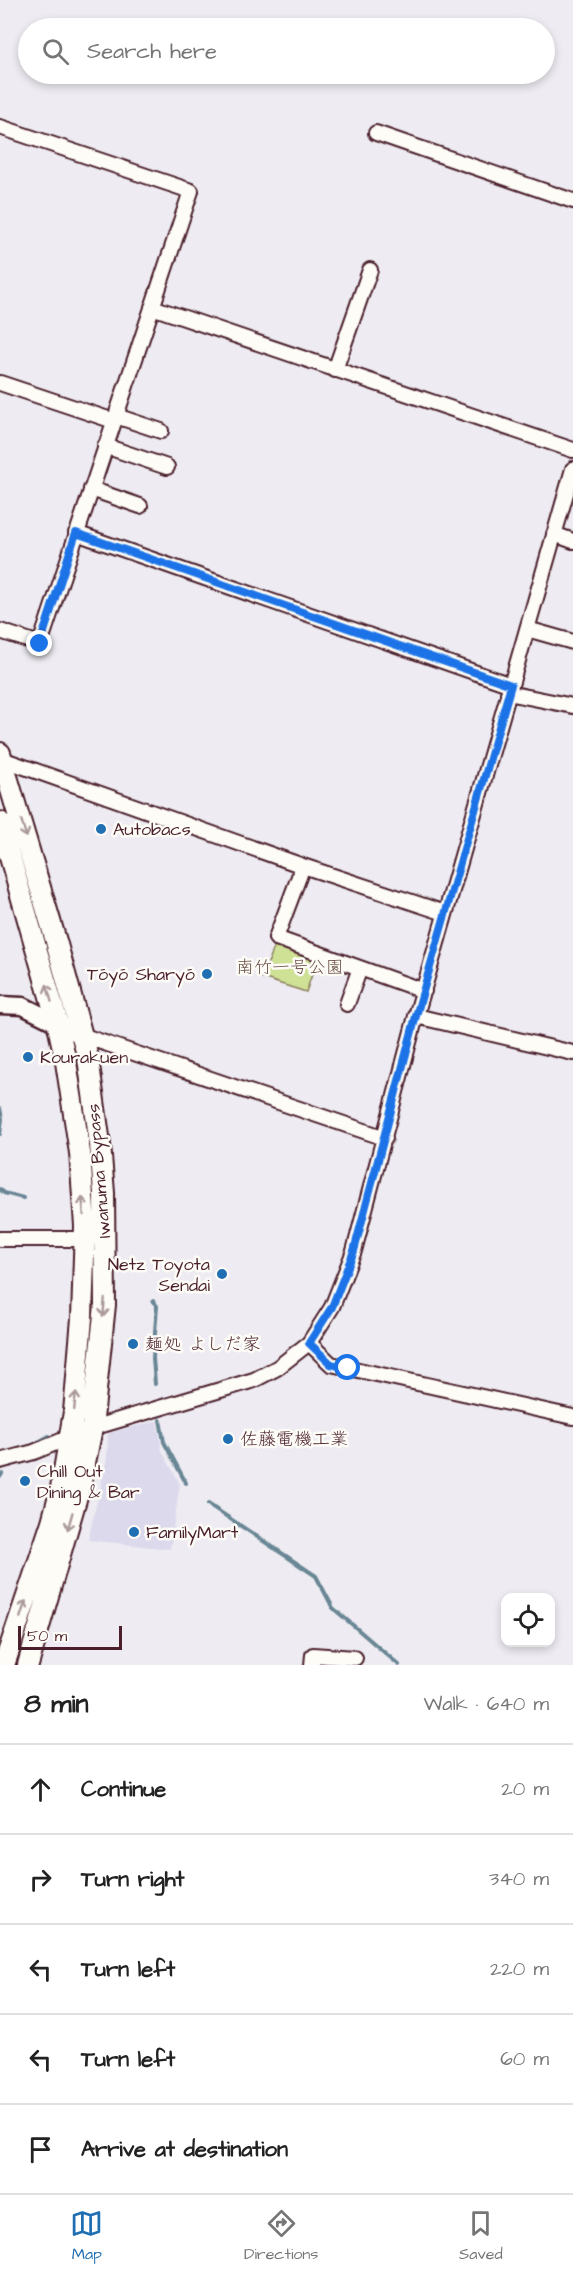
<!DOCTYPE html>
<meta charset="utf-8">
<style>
body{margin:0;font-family:"Architects Daughter","Klee One",sans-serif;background:#f2f2f2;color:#222}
.controls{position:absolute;right:18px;bottom:18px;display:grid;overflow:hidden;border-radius:12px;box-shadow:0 3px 9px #0003}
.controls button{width:54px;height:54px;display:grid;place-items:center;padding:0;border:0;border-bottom:2px solid #e0e0e0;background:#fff;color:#222;font:30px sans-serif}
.scale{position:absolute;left:18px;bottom:15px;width:104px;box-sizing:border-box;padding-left:6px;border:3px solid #4a1f2b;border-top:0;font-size:16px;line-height:21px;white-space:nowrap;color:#4a1f2b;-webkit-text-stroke:4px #fdfcf7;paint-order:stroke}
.stop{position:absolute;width:18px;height:18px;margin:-14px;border:4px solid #1a73e8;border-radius:50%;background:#fff}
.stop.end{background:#1a73e8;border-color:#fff;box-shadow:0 2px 6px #0008}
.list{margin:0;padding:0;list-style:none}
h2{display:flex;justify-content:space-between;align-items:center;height:78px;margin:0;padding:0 24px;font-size:26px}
h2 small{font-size:20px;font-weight:400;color:#767676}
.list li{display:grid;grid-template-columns:39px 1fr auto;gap:18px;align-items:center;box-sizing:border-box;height:90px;padding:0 24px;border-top:2px solid #e0e0e0}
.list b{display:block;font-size:22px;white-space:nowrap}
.list em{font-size:20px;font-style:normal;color:#767676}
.icon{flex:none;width:33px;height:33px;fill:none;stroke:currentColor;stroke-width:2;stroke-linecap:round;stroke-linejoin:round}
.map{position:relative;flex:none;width:573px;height:1665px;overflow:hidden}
.search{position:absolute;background:#fff;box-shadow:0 3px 9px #0003;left:18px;right:18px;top:18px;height:66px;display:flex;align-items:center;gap:15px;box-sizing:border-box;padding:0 21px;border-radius:33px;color:#767676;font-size:22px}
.sheet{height:528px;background:#fff}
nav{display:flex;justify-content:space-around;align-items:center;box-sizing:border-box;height:84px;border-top:2px solid #e0e0e0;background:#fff;font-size:16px;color:#767676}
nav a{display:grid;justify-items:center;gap:3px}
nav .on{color:#1f6fb2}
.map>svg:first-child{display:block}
.built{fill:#dcd9ec}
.green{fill:#cfe195;stroke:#8c8060;stroke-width:1.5}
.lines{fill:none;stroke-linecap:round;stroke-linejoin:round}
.stream{stroke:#698695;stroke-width:4}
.minor-casing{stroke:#4a1f2b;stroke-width:18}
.major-casing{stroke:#4a1f2b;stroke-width:21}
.highway-casing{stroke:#4a1f2b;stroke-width:24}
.minor{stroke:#fdfcf7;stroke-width:14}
.major{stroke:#fdfcf7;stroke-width:16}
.highway{stroke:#fdfcf7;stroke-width:20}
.oneway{stroke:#ac999b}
.route{stroke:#1a73e8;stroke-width:8}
.poi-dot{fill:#1f6fb2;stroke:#fdfcf7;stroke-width:2}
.labels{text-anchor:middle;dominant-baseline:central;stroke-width:5;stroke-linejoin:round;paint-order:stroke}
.poi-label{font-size:18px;fill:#4a1f2b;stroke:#fdfcf7;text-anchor:start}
.park-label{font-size:18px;fill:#6b5046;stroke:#fdfcf7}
.street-label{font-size:18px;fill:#4a1f2b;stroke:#fdfcf7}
</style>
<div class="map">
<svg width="573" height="1665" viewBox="0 0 573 1665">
<rect width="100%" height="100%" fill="#eeecf2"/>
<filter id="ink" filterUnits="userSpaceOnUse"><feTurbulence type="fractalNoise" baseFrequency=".0167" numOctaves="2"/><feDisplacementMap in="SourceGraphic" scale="12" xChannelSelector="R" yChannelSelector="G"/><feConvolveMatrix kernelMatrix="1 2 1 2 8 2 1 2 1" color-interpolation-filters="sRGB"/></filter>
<g filter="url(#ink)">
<path class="built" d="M 157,1421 L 162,1451 L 180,1484 L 170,1549 L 88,1540 L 107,1458 L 108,1433 Z"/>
<path class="green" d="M 276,943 L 318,957 L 306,992 L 262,978 Z"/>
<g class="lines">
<path class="stream" d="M 0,1108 L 2,1119 L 0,1134
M 0,1189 L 4,1193 L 23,1198
M 153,1301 L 157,1306 L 153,1358 L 155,1384
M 160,1420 L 164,1442 L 186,1483
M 33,1445 L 49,1436
M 0,1477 L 2,1474
M 208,1504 L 316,1576 L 333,1608 L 399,1665"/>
<g class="minor-casing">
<path id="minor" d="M 0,127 L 191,191 L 40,644 L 0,631
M 376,133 L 573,201
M 152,307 L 573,450
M 335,370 L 370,270
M 0,383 L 114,421
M 116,416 L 161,431
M 105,446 L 167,467
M 91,489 L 140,506
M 76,533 L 511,685
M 554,534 L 573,541
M 527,629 L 573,642
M 508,693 L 573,706
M 2,759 L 303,866 L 445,913
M 303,866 L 276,938 L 424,991
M 347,1004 L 360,968
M 416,1016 L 573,1053
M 81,1035 L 385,1138
M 0,1239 L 84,1239
M 309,1343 L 331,1364 L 573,1417
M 0,1461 L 34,1452 L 92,1428 L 254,1380 L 277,1368 L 309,1343 L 332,1307 L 354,1251 L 416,1016 L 573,469
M 312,1665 L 313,1655 L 355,1658"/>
</g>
<g class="major-casing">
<path id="major" d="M 0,1005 L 23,1006 L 81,1035"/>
</g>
<g class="highway-casing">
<path id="highway" d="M 0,753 L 56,941 L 88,1058 L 100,1144 L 104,1193 L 105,1305 L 92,1428 L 81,1482 L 28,1665
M 0,822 L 57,1021 L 66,1062 L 80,1153 L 85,1226 L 82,1318 L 74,1412 L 61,1488 L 52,1522 L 4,1665"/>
</g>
<use href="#minor" class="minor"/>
<use href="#major" class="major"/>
<use href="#highway" class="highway"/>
</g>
<defs><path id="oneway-shaft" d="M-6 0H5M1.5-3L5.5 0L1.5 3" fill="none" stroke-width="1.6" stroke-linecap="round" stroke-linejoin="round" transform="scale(1.5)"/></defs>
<g class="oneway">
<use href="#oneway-shaft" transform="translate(24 829) rotate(73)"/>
<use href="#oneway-shaft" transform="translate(49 993) rotate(-106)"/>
<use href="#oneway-shaft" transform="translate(83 1206) rotate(-94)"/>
<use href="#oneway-shaft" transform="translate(104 1308) rotate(94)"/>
<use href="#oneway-shaft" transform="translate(75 1401) rotate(-85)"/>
<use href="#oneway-shaft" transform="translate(70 1521) rotate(106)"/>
<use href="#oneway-shaft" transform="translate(23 1609) rotate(-72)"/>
</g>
</g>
<g class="lines" filter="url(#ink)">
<path class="route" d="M 40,644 L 76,533 L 511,685 L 416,1016 L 354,1251 L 332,1307 L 309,1343 L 331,1364 L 348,1368"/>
</g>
<g class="poi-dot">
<circle cx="101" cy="829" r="6"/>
<circle cx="207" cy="974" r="6"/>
<circle cx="28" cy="1057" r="6"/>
<circle cx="222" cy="1274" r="6"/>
<circle cx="133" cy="1344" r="6"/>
<circle cx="228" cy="1439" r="6"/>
<circle cx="25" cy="1481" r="6"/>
<circle cx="134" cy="1532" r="6"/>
</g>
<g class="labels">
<g class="poi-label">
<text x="113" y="829">Autobacs</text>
<text x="195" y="974" text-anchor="end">Tōyō Sharyō</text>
<text x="40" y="1057">Kourakuen</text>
<text x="210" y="1264" text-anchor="end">Netz Toyota<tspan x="210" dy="21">Sendai</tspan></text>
<text x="145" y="1344">麺処 よしだ家</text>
<text x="240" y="1439">佐藤電機工業</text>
<text x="37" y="1471">Chill Out<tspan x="37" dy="21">Dining &amp; Bar</tspan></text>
<text x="146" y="1532">FamilyMart</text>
</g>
<g class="park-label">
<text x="290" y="967">南竹一号公園</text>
</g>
<g class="street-label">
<text transform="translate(99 1171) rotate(-95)">Iwanuma Bypass</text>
</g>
</g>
</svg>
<div class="controls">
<button><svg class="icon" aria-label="locate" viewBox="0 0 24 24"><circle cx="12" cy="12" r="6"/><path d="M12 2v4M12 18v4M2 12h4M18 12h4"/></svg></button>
</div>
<div class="scale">50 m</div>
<div class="stop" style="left:348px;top:1368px"></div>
<div class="stop end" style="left:40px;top:644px"></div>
<div class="search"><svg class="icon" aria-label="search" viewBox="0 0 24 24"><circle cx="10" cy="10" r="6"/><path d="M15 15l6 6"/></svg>Search here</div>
</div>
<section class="sheet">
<h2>8 min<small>Walk · 640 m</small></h2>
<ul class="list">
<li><svg class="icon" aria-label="ahead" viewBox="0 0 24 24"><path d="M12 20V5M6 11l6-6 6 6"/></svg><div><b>Continue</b></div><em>20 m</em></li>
<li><svg class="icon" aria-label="right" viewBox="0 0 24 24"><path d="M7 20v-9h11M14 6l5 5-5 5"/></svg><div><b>Turn right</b></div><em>340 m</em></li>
<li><svg class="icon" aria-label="left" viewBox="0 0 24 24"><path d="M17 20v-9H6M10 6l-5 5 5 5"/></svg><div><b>Turn left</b></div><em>220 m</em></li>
<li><svg class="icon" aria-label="left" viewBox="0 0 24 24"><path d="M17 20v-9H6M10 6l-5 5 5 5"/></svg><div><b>Turn left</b></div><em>60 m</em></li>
<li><svg class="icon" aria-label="arrive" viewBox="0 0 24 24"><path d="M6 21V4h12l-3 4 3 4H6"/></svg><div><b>Arrive at destination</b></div></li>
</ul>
</section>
<nav>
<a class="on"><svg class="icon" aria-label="map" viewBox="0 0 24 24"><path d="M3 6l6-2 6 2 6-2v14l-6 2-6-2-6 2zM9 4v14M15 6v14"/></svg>Map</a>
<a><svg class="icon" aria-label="directions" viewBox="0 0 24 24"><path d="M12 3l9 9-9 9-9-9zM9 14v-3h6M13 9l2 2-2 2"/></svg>Directions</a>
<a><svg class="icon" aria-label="saved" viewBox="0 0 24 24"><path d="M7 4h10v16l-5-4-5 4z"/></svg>Saved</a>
</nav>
